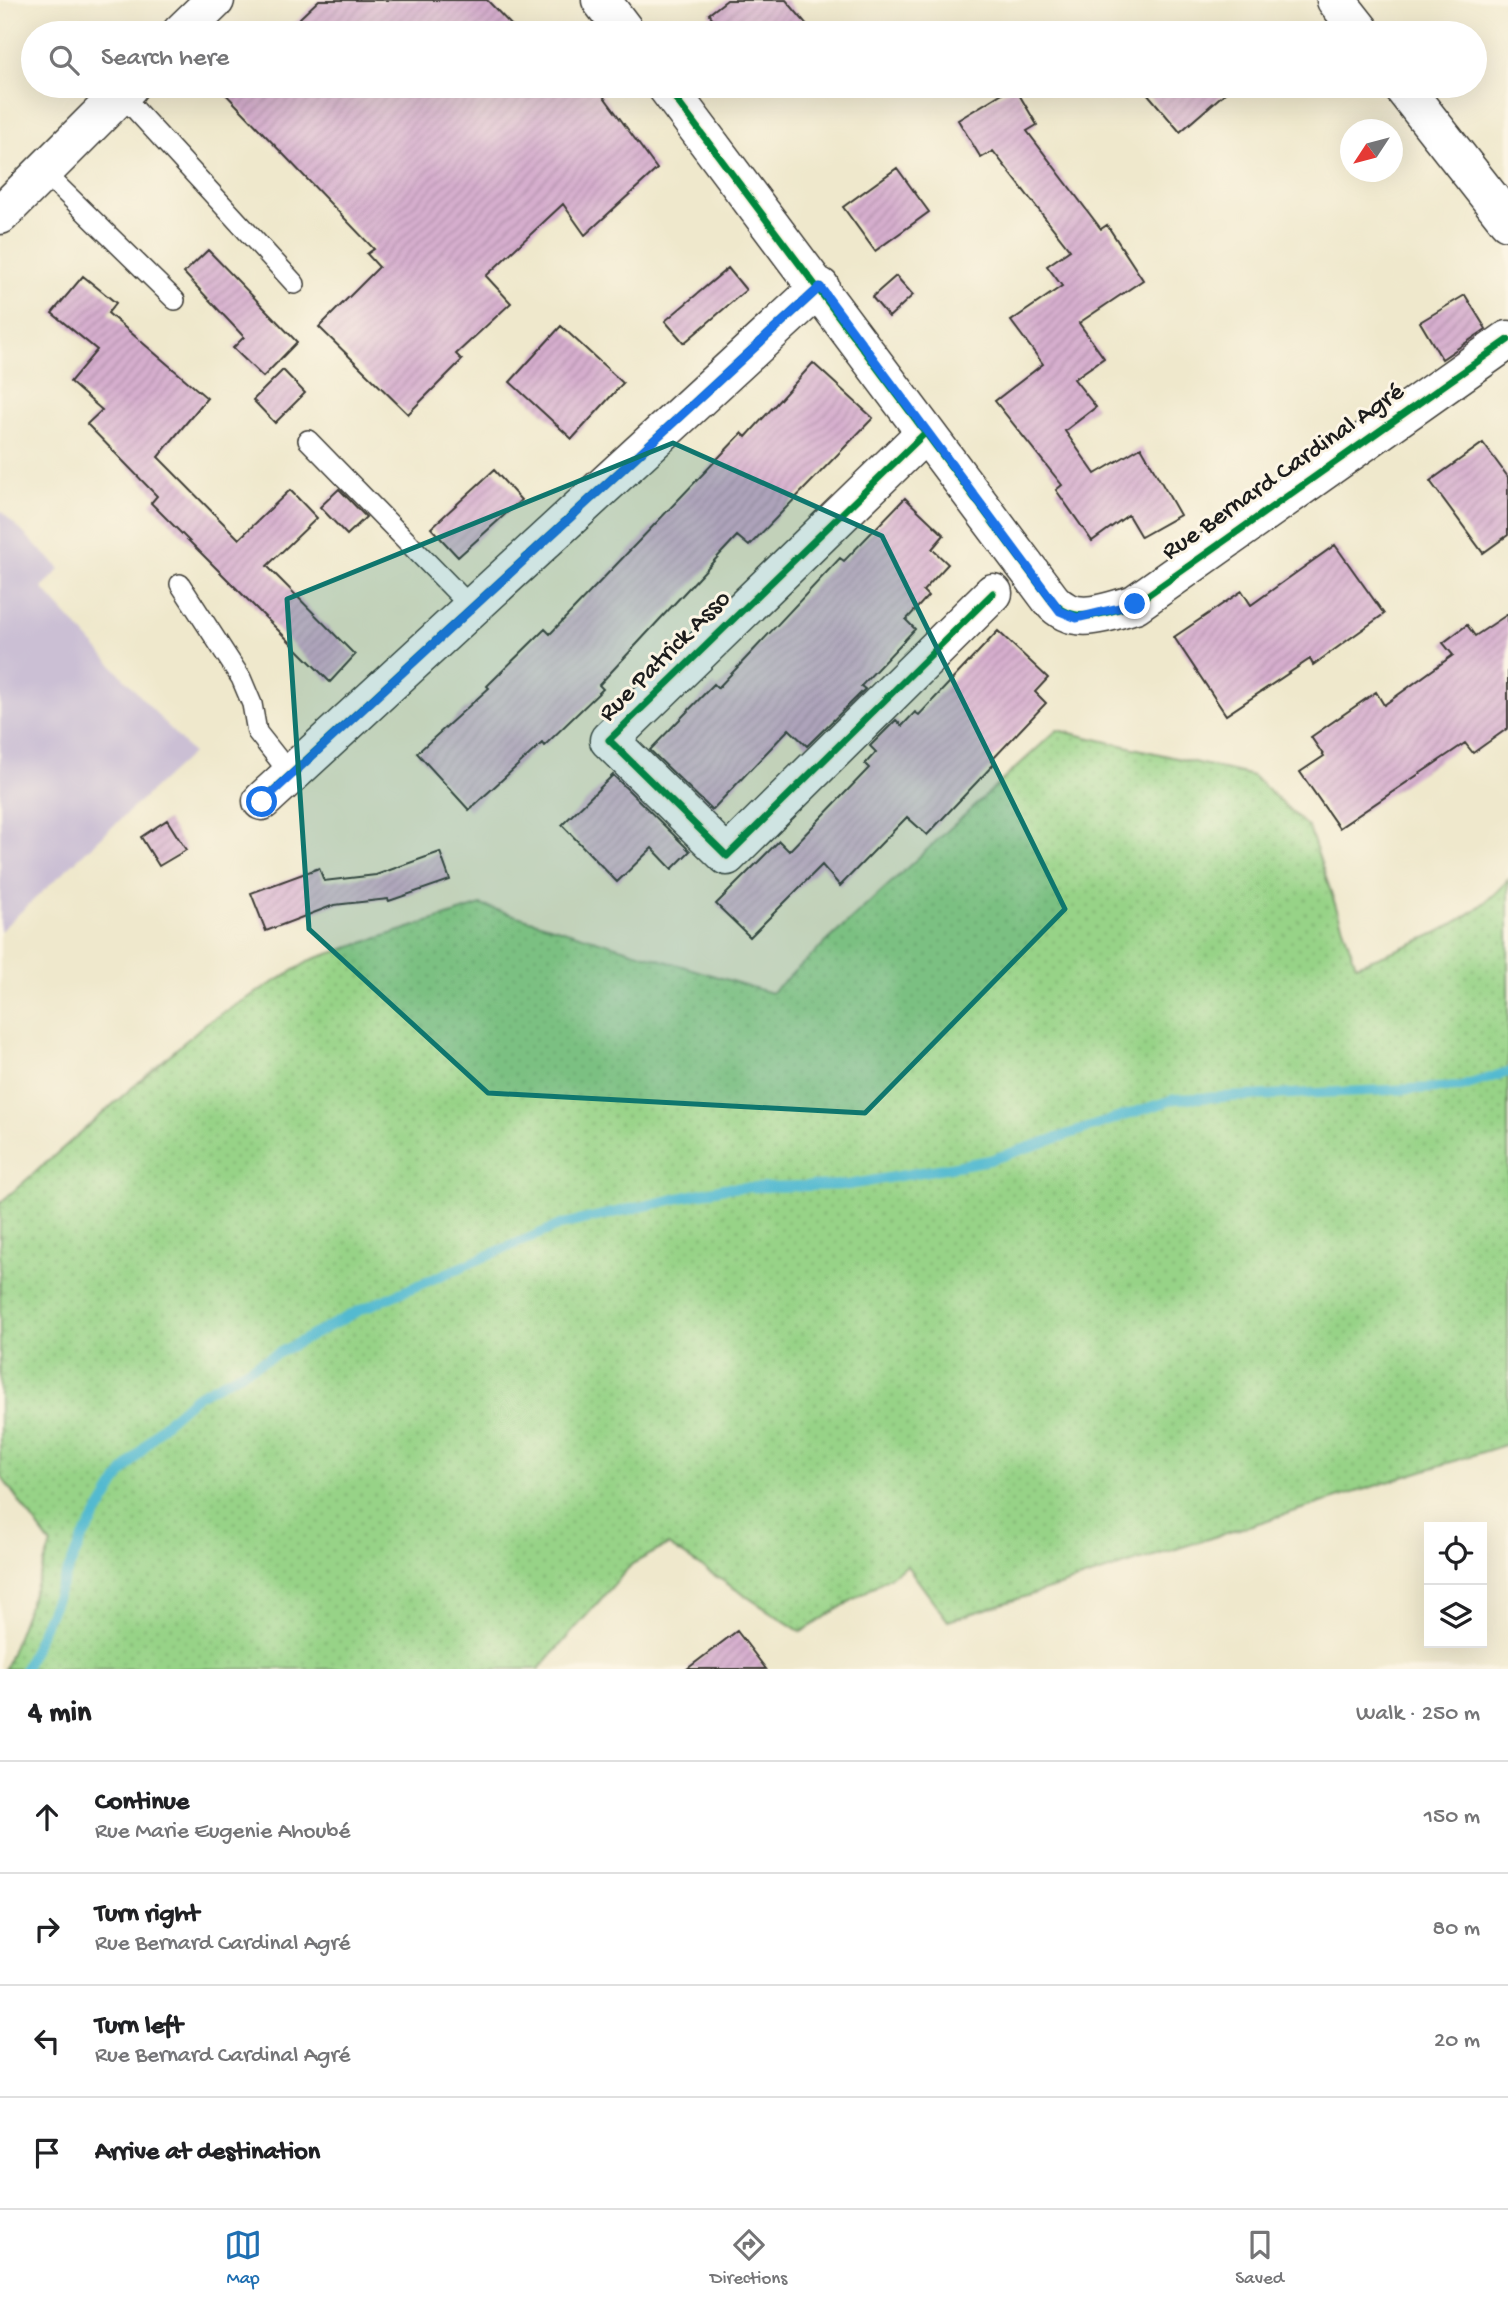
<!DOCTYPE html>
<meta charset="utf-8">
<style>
body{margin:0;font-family:"Gochi Hand",sans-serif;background:#f6f6f6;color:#202124}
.controls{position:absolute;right:21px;bottom:21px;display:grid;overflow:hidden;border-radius:0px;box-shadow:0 7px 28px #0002}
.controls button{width:63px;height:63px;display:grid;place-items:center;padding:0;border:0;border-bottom:2px solid #e0e0e0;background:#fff;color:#202124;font:35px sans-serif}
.compass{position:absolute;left:1340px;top:119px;width:63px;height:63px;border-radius:50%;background:#fff;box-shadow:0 7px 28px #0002;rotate:234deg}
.stop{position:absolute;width:21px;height:21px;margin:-16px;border:5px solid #1a73e8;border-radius:50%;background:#fff}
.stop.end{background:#1a73e8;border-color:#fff;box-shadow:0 2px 7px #0008}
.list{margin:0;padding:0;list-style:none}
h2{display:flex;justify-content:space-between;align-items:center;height:91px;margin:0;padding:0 28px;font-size:30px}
h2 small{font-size:23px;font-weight:400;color:#757577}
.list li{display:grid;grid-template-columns:46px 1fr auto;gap:21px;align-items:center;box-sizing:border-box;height:112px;padding:0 28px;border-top:2px solid #e0e0e0}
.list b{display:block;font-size:26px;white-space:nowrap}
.list p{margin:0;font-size:23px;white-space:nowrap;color:#757577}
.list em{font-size:23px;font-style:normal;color:#757577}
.icon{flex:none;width:38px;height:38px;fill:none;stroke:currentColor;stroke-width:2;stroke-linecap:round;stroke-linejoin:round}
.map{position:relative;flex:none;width:1508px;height:1669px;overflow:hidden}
.search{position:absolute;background:#fff;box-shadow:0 7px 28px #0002;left:21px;right:21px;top:21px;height:77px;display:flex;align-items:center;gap:18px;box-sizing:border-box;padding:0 24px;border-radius:38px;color:#757577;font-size:26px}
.sheet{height:539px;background:#fff}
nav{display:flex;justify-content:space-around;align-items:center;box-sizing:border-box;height:98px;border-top:2px solid #e0e0e0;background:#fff;font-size:19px;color:#757577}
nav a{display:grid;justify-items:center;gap:4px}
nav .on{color:#1f6fb2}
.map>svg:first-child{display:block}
.industrial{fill:#cbbfd4}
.grass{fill:url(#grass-dots);stroke:#5a7852;stroke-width:2}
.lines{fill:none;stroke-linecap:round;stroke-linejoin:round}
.stream{stroke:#52bad0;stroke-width:10}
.building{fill:url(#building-hatch)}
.service-casing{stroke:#3c3b36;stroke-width:22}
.minor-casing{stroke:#3c3b36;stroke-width:41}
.service{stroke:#fff;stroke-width:19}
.minor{stroke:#fff;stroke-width:38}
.cycleway-casing{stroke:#fcf5e5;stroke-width:11}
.cycleway{stroke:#00873e;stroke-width:7}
.route{stroke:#1a73e8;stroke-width:9}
.marked{fill:#0f766e;fill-opacity:0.2;stroke:#0f766e;stroke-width:5;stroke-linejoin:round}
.labels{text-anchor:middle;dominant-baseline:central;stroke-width:6;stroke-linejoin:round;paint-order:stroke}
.street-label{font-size:26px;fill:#1c1c1c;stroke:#fcf5e5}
</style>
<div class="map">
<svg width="1508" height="1669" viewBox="0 0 1508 1669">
<defs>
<pattern id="grass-dots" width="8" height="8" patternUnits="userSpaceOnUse" patternTransform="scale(1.75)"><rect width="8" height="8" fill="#97d387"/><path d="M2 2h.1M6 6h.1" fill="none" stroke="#82b574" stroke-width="1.8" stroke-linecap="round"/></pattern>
<pattern id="building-hatch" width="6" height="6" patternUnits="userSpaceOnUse" patternTransform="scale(1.75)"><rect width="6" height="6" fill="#d6aece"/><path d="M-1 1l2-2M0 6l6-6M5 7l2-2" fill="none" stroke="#b795b0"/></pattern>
</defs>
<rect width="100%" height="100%" fill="#fcf5e5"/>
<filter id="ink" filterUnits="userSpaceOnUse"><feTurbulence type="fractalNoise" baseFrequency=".0143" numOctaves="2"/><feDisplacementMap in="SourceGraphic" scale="14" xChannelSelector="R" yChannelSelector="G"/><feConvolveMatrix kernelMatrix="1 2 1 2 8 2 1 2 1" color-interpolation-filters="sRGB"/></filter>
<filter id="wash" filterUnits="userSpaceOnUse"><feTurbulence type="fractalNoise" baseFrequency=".00686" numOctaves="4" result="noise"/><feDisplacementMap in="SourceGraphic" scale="28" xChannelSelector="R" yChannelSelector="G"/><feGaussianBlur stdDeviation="1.57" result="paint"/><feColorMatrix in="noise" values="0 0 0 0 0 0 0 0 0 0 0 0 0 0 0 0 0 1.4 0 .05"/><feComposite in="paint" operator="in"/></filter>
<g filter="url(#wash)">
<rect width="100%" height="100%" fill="#efe8cc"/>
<path class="industrial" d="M 0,510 L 60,569 L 42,588 L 192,753 L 0,931 Z"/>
<path class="grass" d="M 1057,730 L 1253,776 L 1309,828 L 1356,965 C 1411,945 1469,925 1508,880 L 1508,1444 L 948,1621 L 907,1566 L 801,1632 L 668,1545 L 632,1564 L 539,1669 L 5,1669 L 51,1545 L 0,1475 L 0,1203 L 206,1023 L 313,959 L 481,905 L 771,993 Z"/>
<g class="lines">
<path class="stream" d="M 25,1669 L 81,1541 L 121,1475 L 162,1426 L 195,1397 L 360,1310 L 560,1225 L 724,1188 L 848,1185 L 990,1160 L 1175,1099 L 1461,1087 L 1508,1072"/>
</g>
<g id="blocks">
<path class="building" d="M 319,0 L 487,0 L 519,33 L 284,33 Z
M 727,0 L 786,0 L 814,33 L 725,33 L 709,14 Z
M 218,86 L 596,86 L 657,169 L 585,235 L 563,204 L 486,276 L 511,303 L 456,354 L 462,360 L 408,414 L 319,327 L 379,267 L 367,254 L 374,249 Z
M 1014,86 L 1037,125 L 1027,131 L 1101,229 L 1107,225 L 1143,280 L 1079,323 L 1104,358 L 1074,379 L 1096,407 L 1065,431 L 1095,474 L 1141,447 L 1180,515 L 1141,537 L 1128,515 L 1092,541 L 1056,490 L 1062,485 L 995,401 L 1043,364 L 1011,321 L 1062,286 L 1047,266 L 1070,250 L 993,151 L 981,158 L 958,120 Z
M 1141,86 L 1233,86 L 1180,132 Z
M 897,168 L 929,212 L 875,251 L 843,207 Z
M 208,250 L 297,342 L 263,377 L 233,348 L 244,337 L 184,273 Z
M 728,268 L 746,290 L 684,343 L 665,321 Z
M 83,276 L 116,303 L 108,313 L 207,398 L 158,457 L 239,539 L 290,490 L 317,518 L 267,566 L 355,655 L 330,682 L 151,503 L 157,496 L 87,424 L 102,410 L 70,382 L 97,350 L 52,313 Z
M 896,276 L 913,295 L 889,317 L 872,297 Z
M 1465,295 L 1486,329 L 1442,359 L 1420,322 Z
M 561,326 L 623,383 L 572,439 L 510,382 Z
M 813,363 L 873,418 L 749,546 L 737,536 L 599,685 L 603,689 L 544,746 L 542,743 L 469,810 L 417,753 L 489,688 L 487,686 L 545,629 L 550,634 L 742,433 L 746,437 Z
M 283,370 L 305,393 L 275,423 L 253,400 Z
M 1483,443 L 1508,477 L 1508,535 L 1483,553 L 1430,481 Z
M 494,470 L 521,500 L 458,557 L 431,528 Z
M 339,489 L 366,517 L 347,535 L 320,507 Z
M 905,498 L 944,535 L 932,549 L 948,564 L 923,591 L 928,596 L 906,620 L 915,629 L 861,686 L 865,689 L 807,746 L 789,729 L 712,810 L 650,750 L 714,684 L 718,688 L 840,558 L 844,561 Z
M 1335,545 L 1384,614 L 1313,665 L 1310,659 L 1226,715 L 1174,637 L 1242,591 L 1251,605 Z
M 1508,614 L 1508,728 L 1473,753 L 1465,743 L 1339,828 L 1300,772 L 1324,756 L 1311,737 L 1376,692 L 1384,705 L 1453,655 L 1443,643 L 1467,625 L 1475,636 Z
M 998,631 L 1048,678 L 1035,692 L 1046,703 L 991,761 L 994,764 L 927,835 L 907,817 L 840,886 L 822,865 L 750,937 L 716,904 L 779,841 L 789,851 L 869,768 L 865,764 L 876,752 L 870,746 L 896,720 L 902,726 L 915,712 L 919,715 Z
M 613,775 L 690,851 L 672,869 L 652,848 L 617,882 L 562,825 Z
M 167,820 L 186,850 L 159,866 L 141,837 Z
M 440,852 L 450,880 L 389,901 L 388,899 L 334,905 L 266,931 L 251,893 L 319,868 L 324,881 L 376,875 Z
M 737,1631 L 766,1669 L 687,1669 Z"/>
</g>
</g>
<g filter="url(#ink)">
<use href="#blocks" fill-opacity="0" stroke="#3c3b36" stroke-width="2"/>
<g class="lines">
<g class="service-casing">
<path id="service" d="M 121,94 L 295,284
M 43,171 L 175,300
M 308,440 L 472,608
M 180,584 L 241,678 L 252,704 L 257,732 L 291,775"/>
</g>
<g class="minor-casing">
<path id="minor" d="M 601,0 L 626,33
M 1336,0 L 1362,33
M 181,33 L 215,0
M 666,86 L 1051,600 C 1074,627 1104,613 1135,604 L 1508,340
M 1402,86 L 1508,221
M 0,215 L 129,86
M 925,433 L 609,740 L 727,856 L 993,593
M 262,801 L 820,287"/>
</g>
<use href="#service" class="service"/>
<use href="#minor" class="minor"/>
<g class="cycleway-casing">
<path id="cycleway" d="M 666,86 L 1051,600 C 1074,627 1104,613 1135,604 L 1508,340
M 925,433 L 609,740 L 727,856 L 993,593
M 262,801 L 820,287"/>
</g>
<use href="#cycleway" class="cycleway"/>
</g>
</g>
<g class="lines" filter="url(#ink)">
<path class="route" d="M 262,802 L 820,287 L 1060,611 L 1077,618 L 1135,604"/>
</g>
<path class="marked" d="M 673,443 L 882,536 L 1065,909 L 865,1113 L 488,1093 L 309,929 L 287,599 Z"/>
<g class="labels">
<g class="street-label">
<text transform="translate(1284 473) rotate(-35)">Rue Bernard Cardinal Agré</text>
<text transform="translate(666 657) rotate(-45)">Rue Patrick Asso</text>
</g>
</g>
</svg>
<div class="controls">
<button><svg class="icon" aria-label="locate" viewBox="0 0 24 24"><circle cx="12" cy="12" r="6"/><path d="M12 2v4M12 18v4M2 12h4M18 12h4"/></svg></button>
<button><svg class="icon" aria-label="layers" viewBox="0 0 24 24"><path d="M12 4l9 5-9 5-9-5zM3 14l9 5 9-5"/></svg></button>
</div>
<svg class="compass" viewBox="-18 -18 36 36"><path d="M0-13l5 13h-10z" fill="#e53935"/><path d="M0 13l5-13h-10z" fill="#757577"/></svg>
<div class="stop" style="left:262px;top:802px"></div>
<div class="stop end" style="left:1135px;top:604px"></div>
<div class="search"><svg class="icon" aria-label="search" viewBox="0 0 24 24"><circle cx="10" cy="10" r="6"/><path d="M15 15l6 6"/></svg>Search here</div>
</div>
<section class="sheet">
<h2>4 min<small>Walk · 250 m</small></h2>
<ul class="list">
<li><svg class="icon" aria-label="ahead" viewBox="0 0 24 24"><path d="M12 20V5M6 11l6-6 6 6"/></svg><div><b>Continue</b><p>Rue Marie Eugenie Ahoubé</p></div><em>150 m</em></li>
<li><svg class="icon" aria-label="right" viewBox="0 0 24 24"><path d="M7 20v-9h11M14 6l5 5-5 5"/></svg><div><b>Turn right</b><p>Rue Bernard Cardinal Agré</p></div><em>80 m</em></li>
<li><svg class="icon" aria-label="left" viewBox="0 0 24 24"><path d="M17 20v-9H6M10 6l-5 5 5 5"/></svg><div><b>Turn left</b><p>Rue Bernard Cardinal Agré</p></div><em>20 m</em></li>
<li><svg class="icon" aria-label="arrive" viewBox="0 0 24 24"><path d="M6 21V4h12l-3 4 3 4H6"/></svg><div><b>Arrive at destination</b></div></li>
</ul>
</section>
<nav>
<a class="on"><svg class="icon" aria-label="map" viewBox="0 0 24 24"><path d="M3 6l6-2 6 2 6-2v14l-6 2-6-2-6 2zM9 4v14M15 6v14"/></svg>Map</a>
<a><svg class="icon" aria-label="directions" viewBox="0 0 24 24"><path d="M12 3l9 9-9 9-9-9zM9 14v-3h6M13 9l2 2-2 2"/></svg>Directions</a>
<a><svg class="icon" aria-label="saved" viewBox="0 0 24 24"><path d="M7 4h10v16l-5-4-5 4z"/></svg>Saved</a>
</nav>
